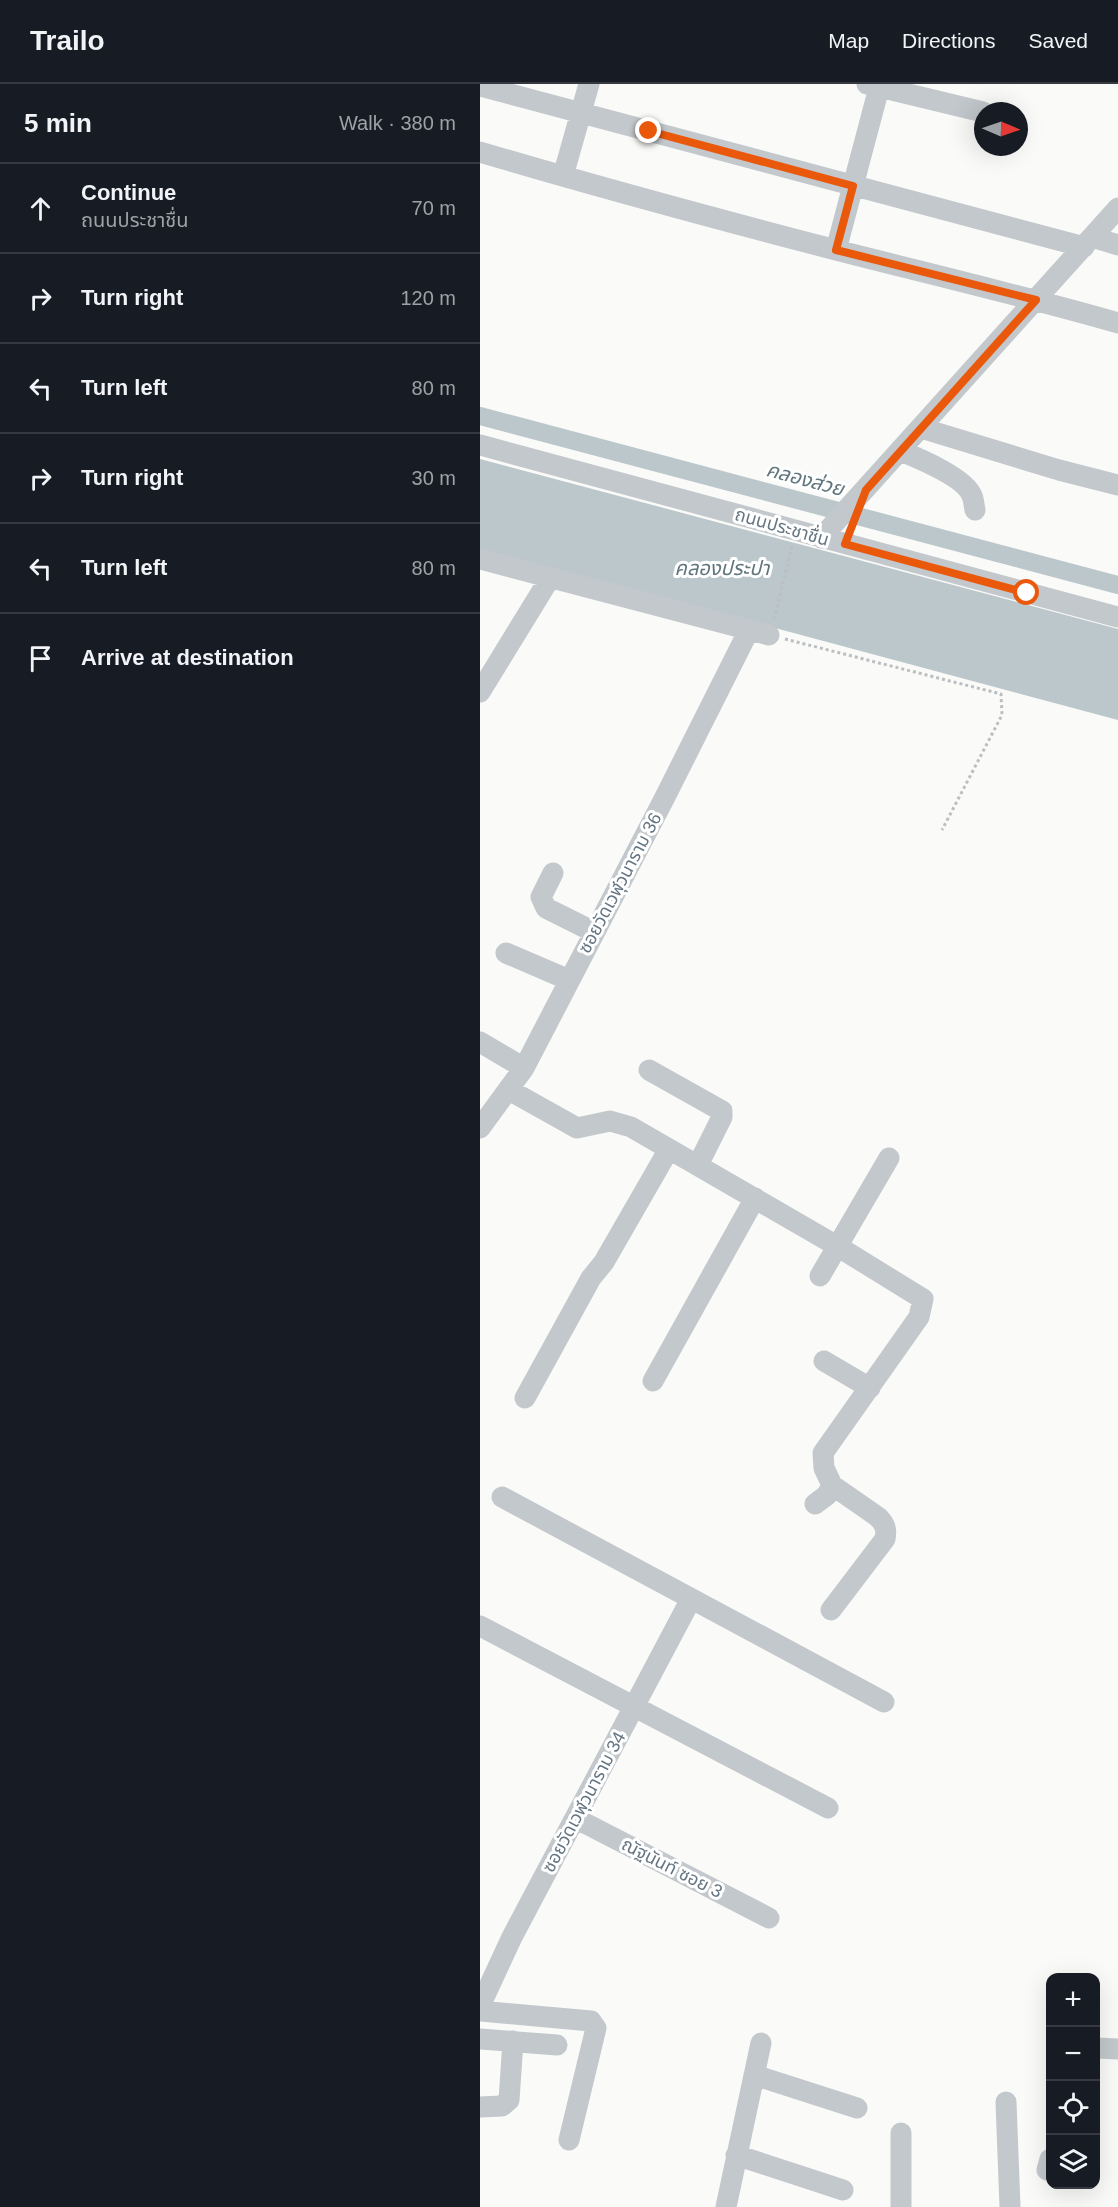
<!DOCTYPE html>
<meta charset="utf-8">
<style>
body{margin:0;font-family:Helvetica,"Noto Sans Thai",sans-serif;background:#242831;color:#f1f3f6}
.controls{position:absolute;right:18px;bottom:18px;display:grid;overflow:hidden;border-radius:12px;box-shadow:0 6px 24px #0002}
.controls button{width:54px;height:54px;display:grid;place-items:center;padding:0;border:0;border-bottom:2px solid #363941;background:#171b24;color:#f1f3f6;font:30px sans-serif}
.compass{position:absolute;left:494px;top:18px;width:54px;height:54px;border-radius:50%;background:#171b24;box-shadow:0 6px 24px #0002;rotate:92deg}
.stop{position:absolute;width:18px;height:18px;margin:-14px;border:4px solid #ea580c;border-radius:50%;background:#fff}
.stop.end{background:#ea580c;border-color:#fff;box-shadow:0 2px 6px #0008}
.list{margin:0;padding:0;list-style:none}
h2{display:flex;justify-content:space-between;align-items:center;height:78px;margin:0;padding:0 24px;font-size:26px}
h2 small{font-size:20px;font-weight:400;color:#9ea1a6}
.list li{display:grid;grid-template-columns:39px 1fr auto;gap:18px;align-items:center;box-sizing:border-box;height:90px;padding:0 24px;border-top:2px solid #363941}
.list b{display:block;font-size:22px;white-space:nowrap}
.list p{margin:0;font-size:20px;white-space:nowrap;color:#9ea1a6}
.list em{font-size:20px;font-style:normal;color:#9ea1a6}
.icon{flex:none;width:33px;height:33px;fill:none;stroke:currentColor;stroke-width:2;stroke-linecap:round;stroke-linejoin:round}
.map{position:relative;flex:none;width:638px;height:2123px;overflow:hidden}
header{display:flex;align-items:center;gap:36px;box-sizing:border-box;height:84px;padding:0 30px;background:#171b24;border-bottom:2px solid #363941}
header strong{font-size:28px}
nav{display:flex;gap:33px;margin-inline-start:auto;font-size:21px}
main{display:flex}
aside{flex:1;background:#171b24}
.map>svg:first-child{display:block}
.water{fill:#bbc7cb}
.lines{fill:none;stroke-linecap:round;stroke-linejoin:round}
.canal{stroke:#bbc7cb;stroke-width:18}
.path{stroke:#bbbfc2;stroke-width:3;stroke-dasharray:3 3;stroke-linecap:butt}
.minor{stroke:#c3c8cc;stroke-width:21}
.route{stroke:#ea580c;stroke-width:8}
.labels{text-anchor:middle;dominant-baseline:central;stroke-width:6;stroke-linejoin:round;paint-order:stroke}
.street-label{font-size:18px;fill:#657683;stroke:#fff}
.water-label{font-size:20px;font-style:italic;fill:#60757c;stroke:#fff}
</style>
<header>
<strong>Trailo</strong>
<nav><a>Map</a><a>Directions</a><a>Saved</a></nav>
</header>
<main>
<aside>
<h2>5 min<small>Walk · 380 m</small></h2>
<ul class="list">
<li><svg class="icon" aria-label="ahead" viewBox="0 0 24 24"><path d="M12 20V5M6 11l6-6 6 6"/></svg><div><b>Continue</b><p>ถนนประชาชื่น</p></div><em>70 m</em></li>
<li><svg class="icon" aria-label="right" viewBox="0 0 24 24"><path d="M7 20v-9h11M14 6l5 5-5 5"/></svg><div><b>Turn right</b></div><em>120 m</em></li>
<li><svg class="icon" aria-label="left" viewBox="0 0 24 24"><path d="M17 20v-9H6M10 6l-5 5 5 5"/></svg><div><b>Turn left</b></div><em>80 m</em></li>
<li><svg class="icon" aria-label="right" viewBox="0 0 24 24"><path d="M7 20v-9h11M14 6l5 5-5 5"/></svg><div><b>Turn right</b></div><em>30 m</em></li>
<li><svg class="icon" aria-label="left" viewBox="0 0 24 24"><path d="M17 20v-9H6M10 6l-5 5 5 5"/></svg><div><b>Turn left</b></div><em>80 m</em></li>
<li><svg class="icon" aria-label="arrive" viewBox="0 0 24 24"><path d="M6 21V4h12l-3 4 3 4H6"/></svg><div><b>Arrive at destination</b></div></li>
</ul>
</aside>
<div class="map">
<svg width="638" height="2123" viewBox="0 0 638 2123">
<rect width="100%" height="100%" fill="#fafaf8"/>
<path class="water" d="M 0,375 L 638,545 L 638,636 L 0,465 Z"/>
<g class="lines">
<path class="canal" d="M 0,332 L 638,501"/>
<path class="path" d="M 294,535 L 312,462
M 305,555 L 521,610 L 522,631 L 462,746"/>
<path class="minor" d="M 387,0 L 503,28
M 0,2 L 604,163
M 0,68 C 118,103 237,135 356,166 C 450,190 544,212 638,239
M 83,92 L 109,0
M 612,153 L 638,161
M 356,166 L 400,0
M 441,344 L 579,386 L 638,401
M 0,361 L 638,533
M 421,367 C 438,374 486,394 492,412 C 494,416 494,422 495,426
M 341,454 L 638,124
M 0,475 L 289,551
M 0,608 L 70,494
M 73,789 L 61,813 L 66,824 L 114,848
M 26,869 L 89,896
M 0,958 L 44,984
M 169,986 L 242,1027 L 242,1033 L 218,1081
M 29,1006 L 97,1044 L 130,1037 L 151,1043 L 357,1162 L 443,1215 L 439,1233 L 343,1369 L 344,1384 L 352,1401 L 347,1411 L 335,1420
M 0,1044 L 44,984 L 184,715 L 269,546
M 340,1192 L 409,1074
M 344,1277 L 390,1304
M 173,1297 L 275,1114
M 45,1314 L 111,1194 L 124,1178 L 189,1065
M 22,1413 L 404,1618
M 351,1526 L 405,1455 C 407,1445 405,1440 398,1433 L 352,1401
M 0,1542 L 348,1724
M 95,1734 L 289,1834
M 0,1922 L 32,1853 L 211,1515
M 0,1927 L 111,1937 L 116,1944 L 89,2056
M 0,1955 L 77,1961
M 616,1964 L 638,1965
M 274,1991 L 377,2024
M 526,2018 L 530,2123
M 0,2023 L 22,2022 L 29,2016 L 33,1957
M 421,2049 L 421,2123
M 256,2071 L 363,2106
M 567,2086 L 570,2075
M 246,2123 L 281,1959"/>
</g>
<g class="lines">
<path class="route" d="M 169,47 L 373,102 L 356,166 L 556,216 L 386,406 L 365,460 L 547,509"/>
</g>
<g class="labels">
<g class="street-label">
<text transform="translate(302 443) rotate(16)">ถนนประชาชื่น</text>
<text transform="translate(140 799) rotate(-62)">ซอยวัดเวฬุวนาราม 36</text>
<text transform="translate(104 1718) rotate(-62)">ซอยวัดเวฬุวนาราม 34</text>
<text transform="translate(192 1784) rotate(27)">ณัฐนันท์ ซอย 3</text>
</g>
<g class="water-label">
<text transform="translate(325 395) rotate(15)">คลองส่วย</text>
<text x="242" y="484">คลองประปา</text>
</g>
</g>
</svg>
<div class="controls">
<button>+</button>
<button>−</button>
<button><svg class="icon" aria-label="locate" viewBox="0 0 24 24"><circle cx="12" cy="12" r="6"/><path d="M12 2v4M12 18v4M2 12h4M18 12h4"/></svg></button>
<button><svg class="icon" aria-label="layers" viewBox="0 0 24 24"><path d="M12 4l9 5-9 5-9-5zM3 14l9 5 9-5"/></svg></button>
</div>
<svg class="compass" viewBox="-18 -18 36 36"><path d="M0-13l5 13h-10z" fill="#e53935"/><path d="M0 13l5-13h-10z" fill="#9ea1a6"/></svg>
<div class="stop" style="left:547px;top:509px"></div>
<div class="stop end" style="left:169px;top:47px"></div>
</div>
</main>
